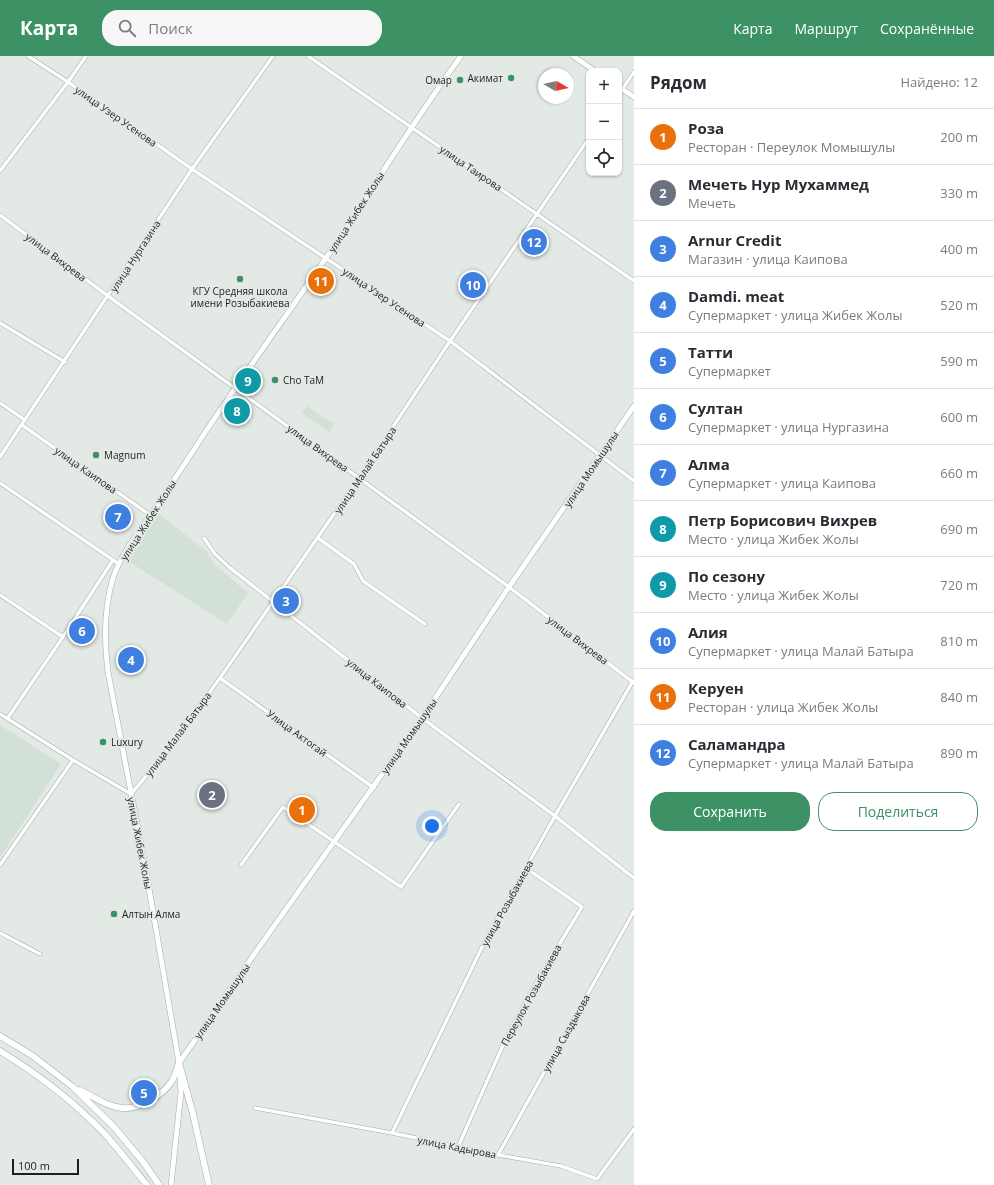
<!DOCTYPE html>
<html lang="ru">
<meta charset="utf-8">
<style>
body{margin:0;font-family:"Open Sans",sans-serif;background:#f7f7f7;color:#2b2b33}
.controls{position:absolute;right:12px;top:12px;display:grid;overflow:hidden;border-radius:8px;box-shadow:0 1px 3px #0004}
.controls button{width:36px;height:36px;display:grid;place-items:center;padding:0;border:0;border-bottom:1px solid #e1e1e2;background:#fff;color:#2b2b33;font:20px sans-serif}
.compass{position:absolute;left:538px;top:12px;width:36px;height:36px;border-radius:50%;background:#fff;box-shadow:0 1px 3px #0004;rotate:99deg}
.scale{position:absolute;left:12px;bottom:10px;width:67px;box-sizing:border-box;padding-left:4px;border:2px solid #1e201e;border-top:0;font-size:11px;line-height:14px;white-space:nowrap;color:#1e201e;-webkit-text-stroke:3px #e3e9e5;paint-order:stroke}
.you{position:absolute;left:432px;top:770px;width:14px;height:14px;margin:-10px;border:3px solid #fff;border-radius:50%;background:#1a73e8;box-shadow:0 0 0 6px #1a73e833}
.badge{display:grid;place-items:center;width:26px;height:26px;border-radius:50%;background:#3c9265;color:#fff;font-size:13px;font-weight:700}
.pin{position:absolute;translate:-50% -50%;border:2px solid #fff;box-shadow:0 1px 4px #0006}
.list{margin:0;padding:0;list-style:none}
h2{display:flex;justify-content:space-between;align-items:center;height:52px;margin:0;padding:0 16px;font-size:17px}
h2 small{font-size:13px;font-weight:400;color:#7c7c81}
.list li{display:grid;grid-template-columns:26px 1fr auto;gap:12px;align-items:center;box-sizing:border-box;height:56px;padding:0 16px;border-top:1px solid #e1e1e2}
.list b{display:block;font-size:15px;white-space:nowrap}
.list p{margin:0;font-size:13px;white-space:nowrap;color:#7c7c81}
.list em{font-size:13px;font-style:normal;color:#7c7c81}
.actions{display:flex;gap:8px;padding:12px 16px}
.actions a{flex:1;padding:9px 0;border:1px solid #3c9265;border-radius:16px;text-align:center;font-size:14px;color:#3c9265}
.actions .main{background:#3c9265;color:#fff}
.icon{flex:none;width:22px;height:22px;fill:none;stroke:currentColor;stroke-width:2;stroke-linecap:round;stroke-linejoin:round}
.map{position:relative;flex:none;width:634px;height:1129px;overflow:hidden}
header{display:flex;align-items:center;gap:24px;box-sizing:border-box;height:56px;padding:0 20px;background:#3c9265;color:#fff}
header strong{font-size:19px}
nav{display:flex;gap:22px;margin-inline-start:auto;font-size:14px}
.search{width:280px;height:36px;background:#f7f7f7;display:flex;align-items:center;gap:10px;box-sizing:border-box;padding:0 14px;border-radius:16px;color:#7c7c81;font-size:15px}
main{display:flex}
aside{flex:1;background:#fff}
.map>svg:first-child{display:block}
.built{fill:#d3e0d8}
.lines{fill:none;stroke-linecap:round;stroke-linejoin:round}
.street-casing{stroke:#a5aaa7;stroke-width:4.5}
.secondary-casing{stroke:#a5aaa7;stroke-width:6}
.highway-casing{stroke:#a5aaa7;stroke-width:7}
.street{stroke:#fff;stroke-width:3.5}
.secondary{stroke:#fff;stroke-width:5}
.highway{stroke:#fff;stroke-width:6}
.poi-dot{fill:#3c9265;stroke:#e3e9e5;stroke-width:1.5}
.labels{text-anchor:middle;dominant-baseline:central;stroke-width:4;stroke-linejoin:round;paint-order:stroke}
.poi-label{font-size:10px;fill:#1e201e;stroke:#e3e9e5;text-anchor:start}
.street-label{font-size:10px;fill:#1e201e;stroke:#e3e9e5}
</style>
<header>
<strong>Карта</strong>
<div class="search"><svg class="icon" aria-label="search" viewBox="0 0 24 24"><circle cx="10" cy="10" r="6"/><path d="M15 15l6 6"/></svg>Поиск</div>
<nav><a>Карта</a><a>Маршрут</a><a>Сохранённые</a></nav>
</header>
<main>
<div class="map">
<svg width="634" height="1129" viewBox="0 0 634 1129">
<rect width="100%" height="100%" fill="#e3e9e5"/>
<path class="built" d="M 307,350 L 334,368 L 329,376 L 302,357 Z
M 158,457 L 207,496 L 214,508 L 248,537 L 227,568 L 128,505 Z
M 0,669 L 61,708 L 0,802 Z"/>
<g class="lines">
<g class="street-casing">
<path id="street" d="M 28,0 L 68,26 L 192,113 L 450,285 L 634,425
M 308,0 L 634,225
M 619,38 L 634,16
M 0,115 L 68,26 L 86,0
M 0,159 L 108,240 L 509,531 L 634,627
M 0,267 L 65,306
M 0,347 L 25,364
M 22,369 L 150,459
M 0,401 L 192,113 L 273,0
M 0,427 L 119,508
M 204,482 L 215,498 L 230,512 L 422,662 L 555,760 L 634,822
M 318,482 L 354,508 L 363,525 L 425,568
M 0,539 L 63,581
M 220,622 L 374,732
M 0,658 L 73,704 L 131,738 L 168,694 L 220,622 L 359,422 L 450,285 L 589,82
M 7,663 L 63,581 L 113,504
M 0,809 L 73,704
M 241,809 L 283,751 L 401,831 L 459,748
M 0,877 L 40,898
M 255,1052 L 392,1077 L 498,1099 L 561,1110 L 597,1123 L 634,1073
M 392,1077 L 486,883 L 555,760 L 633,625
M 458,1091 L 507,980 L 540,920 L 582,851 L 526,812
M 498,1099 L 634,855"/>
</g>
<g class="secondary-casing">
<path id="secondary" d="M 573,0 L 595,15
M 619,31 L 634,41
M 179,1007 L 262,887 L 422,662 L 509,531 L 634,350
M 171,1129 L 181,1036 L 179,1007 L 146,815 L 108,616 C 104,585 104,552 113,522 C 121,498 138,477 152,457 C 170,430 188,403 206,375 C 245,317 286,260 326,202 C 371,135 413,66 461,0"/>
</g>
<g class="highway-casing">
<path id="highway" d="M 0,980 L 33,1000 L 73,1031 L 114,1071 L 144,1107 L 159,1129
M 0,995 C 38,1018 73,1045 104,1077 C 119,1094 133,1112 147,1129
M 179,1007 L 193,1058 L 209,1129
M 80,1034 C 93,1041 107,1050 122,1052 C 139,1054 163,1039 172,1025 C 175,1020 177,1013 179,1007"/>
</g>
<use href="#street" class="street"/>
<use href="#secondary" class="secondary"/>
<use href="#highway" class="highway"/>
</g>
<g class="poi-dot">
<circle cx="511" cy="22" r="4"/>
<circle cx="460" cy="24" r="4"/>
<circle cx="240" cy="223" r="4"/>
<circle cx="275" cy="324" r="4"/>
<circle cx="96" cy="399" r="4"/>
<circle cx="103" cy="686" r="4"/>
<circle cx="114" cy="858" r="4"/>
</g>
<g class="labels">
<g class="poi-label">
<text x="503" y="22" text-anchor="end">Акимат</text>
<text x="452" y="24" text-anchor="end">Омар</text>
<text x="240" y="235" text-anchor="middle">КГУ Средняя школа<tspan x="240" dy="12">имени Розыбакиева</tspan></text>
<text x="283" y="324">Cho TaM</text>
<text x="104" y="399">Magnum</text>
<text x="111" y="686">Luxury</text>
<text x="122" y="858">Алтын Алма</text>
</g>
<g class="street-label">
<text transform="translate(116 60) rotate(35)">улица Узер Усенова</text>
<text transform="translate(471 112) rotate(34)">улица Таирова</text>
<text transform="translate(356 156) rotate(-57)">улица Жибек Жолы</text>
<text transform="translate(135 200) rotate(-57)">улица Нургазина</text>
<text transform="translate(56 201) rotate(37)">улица Вихрева</text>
<text transform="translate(384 241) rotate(34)">улица Узер Усенова</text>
<text transform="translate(318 392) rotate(36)">улица Вихрева</text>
<text transform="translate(591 413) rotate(-56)">улица Момышулы</text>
<text transform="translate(86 414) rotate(35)">улица Каипова</text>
<text transform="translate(365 414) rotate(-56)">улица Малай Батыра</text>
<text transform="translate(148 464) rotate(-57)">улица Жибек Жолы</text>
<text transform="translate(578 584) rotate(37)">улица Вихрева</text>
<text transform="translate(377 627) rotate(38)">улица Каипова</text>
<text transform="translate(297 677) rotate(36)">Улица Актогай</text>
<text transform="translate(178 678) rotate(-53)">улица Малай Батыра</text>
<text transform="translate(409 680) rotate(-55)">улица Момышулы</text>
<text transform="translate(140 787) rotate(79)">улица Жибек Жолы</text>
<text transform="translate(507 847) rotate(-61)">улица Розыбакиева</text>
<text transform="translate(531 939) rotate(-61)">Переулок Розыбакиева</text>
<text transform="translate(222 945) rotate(-55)">улица Момышулы</text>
<text transform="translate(566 977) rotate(-61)">улица Сыздыкова</text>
<text transform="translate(457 1091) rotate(11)">улица Кадырова</text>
</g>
</g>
</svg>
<div class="controls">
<button>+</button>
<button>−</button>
<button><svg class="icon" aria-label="locate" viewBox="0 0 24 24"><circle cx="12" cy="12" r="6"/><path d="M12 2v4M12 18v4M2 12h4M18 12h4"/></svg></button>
</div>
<svg class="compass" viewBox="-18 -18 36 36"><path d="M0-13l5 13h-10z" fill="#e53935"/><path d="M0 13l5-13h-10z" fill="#7c7c81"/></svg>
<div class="scale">100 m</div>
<div class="you"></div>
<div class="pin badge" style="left:302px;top:754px;background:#e8710a">1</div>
<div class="pin badge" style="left:212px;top:739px;background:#6b7280">2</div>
<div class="pin badge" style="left:286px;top:545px;background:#3f7fe0">3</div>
<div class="pin badge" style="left:131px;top:604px;background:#3f7fe0">4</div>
<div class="pin badge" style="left:144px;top:1037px;background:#3f7fe0">5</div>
<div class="pin badge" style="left:82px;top:575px;background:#3f7fe0">6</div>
<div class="pin badge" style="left:118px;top:461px;background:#3f7fe0">7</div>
<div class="pin badge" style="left:237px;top:355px;background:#0f9aa8">8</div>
<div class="pin badge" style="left:248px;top:325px;background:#0f9aa8">9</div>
<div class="pin badge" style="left:473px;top:229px;background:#3f7fe0">10</div>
<div class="pin badge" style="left:321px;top:225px;background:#e8710a">11</div>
<div class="pin badge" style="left:534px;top:186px;background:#3f7fe0">12</div>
</div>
<aside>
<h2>Рядом<small>Найдено: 12</small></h2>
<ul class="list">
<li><span class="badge" style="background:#e8710a">1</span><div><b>Роза</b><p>Ресторан · Переулок Момышулы</p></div><em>200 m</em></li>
<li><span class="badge" style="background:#6b7280">2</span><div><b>Мечеть Нур Мухаммед</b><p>Мечеть</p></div><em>330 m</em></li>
<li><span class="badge" style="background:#3f7fe0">3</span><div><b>Arnur Credit</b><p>Магазин · улица Каипова</p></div><em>400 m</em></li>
<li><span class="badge" style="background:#3f7fe0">4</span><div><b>Damdi. meat</b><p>Супермаркет · улица Жибек Жолы</p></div><em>520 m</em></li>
<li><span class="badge" style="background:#3f7fe0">5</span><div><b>Татти</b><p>Супермаркет</p></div><em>590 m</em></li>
<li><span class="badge" style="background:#3f7fe0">6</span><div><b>Султан</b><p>Супермаркет · улица Нургазина</p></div><em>600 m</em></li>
<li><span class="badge" style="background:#3f7fe0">7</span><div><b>Алма</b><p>Супермаркет · улица Каипова</p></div><em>660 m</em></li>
<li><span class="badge" style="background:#0f9aa8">8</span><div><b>Петр Борисович Вихрев</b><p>Место · улица Жибек Жолы</p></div><em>690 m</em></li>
<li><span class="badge" style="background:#0f9aa8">9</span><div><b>По сезону</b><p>Место · улица Жибек Жолы</p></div><em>720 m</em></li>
<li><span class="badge" style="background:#3f7fe0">10</span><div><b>Алия</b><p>Супермаркет · улица Малай Батыра</p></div><em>810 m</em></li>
<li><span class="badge" style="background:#e8710a">11</span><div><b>Керуен</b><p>Ресторан · улица Жибек Жолы</p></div><em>840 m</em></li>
<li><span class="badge" style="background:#3f7fe0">12</span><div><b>Саламандра</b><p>Супермаркет · улица Малай Батыра</p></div><em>890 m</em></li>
</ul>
<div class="actions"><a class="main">Сохранить</a><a>Поделиться</a></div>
</aside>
</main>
